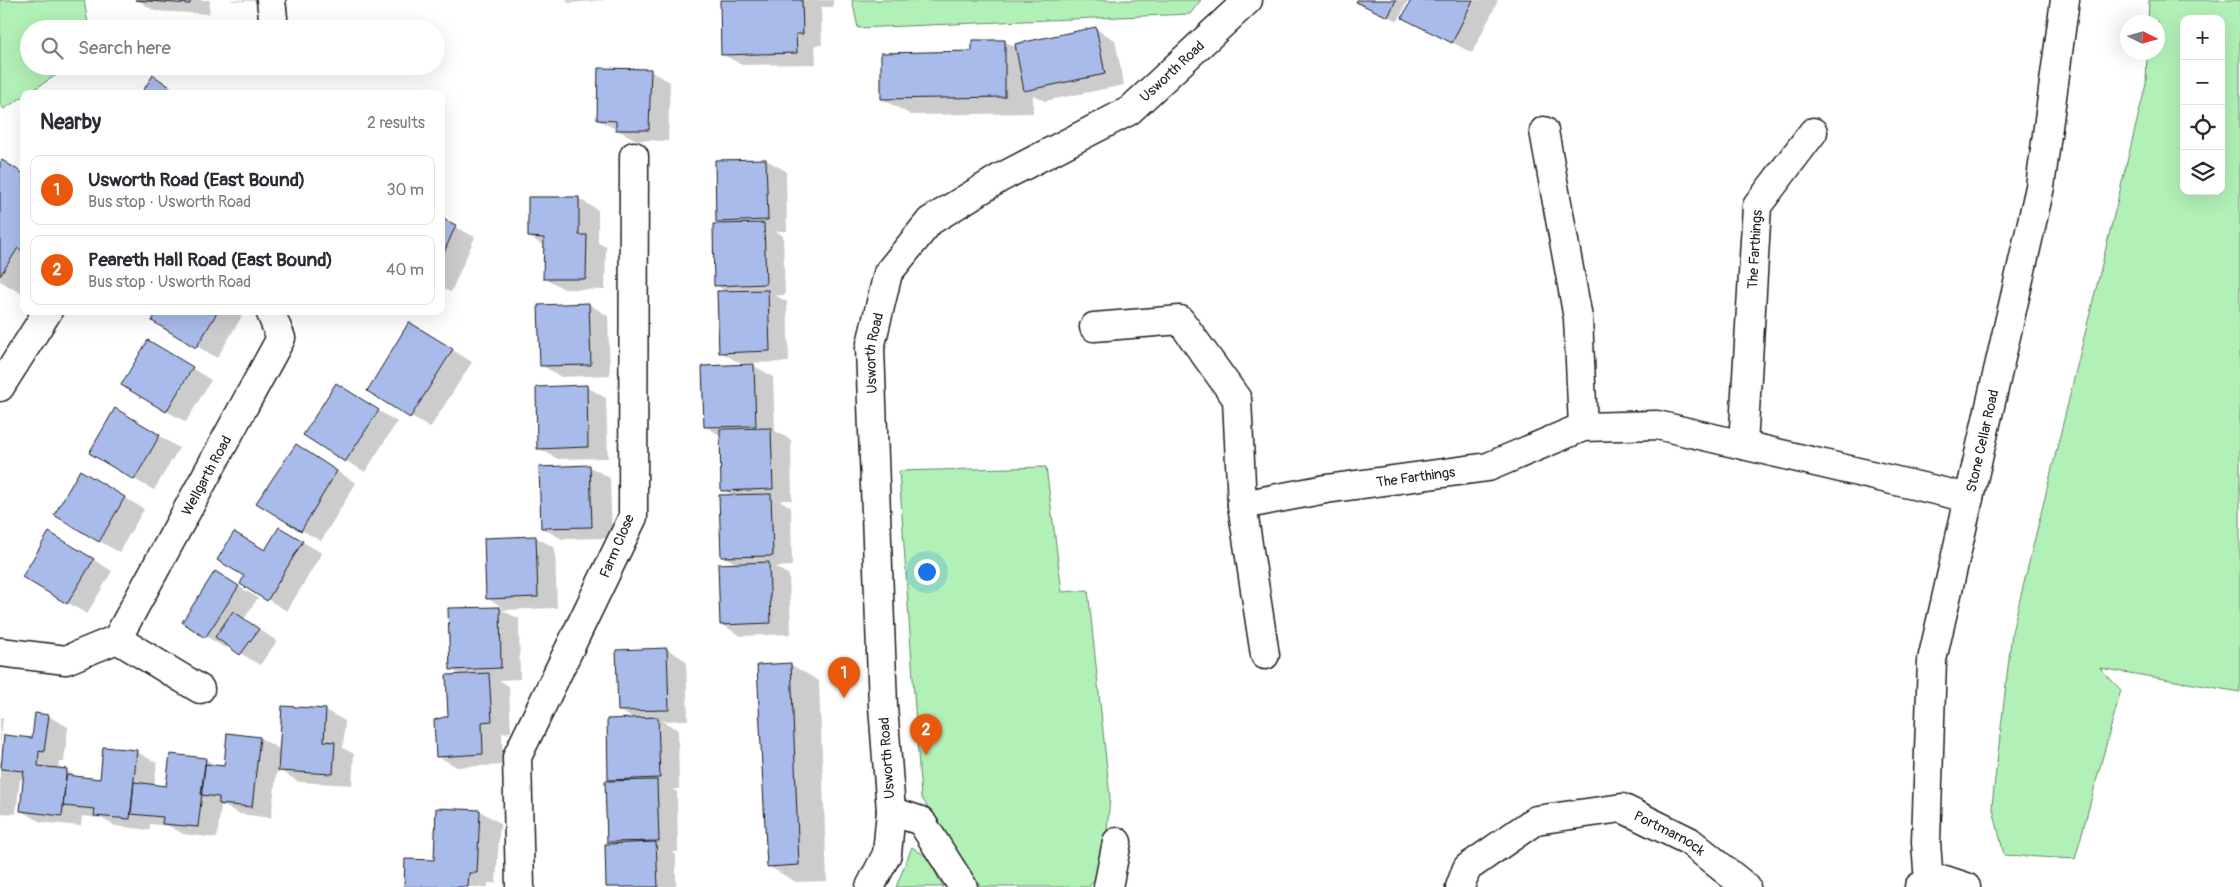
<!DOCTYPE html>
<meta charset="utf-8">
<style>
body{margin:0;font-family:Pangolin,sans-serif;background:#f7f7f7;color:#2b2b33}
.controls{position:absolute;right:15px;top:15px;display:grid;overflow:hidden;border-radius:10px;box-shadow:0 5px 20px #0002}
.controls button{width:45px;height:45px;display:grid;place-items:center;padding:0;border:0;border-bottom:1px solid #e1e1e2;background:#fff;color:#2b2b33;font:25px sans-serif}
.compass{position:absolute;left:2120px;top:15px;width:45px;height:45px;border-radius:50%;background:#fff;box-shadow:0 5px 20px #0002;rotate:95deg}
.you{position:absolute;left:926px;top:571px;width:18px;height:18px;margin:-12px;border:4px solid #fff;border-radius:50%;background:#1a73e8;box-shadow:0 0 0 8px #1a73e833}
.badge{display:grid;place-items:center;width:32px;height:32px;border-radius:50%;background:#ea580c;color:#fff;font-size:16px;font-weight:700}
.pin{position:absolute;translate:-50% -41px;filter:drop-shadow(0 1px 2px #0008)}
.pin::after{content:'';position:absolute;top:26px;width:18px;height:15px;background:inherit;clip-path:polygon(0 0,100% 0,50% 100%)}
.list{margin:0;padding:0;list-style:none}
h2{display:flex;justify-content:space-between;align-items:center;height:65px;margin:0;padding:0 20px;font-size:21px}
h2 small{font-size:16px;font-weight:400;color:#7c7c81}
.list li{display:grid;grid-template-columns:32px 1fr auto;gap:15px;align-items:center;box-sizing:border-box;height:70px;margin:0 10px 10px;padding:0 10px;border:1px solid #e1e1e2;border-radius:10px}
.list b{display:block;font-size:19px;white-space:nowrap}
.list p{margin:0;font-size:16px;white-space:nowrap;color:#7c7c81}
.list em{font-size:16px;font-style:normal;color:#7c7c81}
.icon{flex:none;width:28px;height:28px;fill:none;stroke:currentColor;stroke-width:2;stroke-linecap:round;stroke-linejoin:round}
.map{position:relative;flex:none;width:2240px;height:887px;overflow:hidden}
.search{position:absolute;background:#fff;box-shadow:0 5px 20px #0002;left:20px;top:20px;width:425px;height:55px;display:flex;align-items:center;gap:12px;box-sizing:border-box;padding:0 18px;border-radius:28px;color:#7c7c81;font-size:19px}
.panel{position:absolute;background:#fff;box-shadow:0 5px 20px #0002;left:20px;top:90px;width:425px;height:225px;border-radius:10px}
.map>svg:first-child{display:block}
.green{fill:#b1f0b7;stroke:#66866a;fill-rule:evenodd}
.shadow{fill:#0003}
.building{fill:#a9bbea;stroke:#1c1c1c}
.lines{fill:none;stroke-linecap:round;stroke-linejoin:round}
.minor-casing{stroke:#1c1c1c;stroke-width:31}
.minor{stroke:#fff;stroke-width:28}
.labels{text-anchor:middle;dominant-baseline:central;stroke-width:4.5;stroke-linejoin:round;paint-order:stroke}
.street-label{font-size:14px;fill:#1c1c1c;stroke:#fff}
</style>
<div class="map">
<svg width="2240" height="887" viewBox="0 0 2240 887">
<rect width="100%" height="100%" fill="#fff"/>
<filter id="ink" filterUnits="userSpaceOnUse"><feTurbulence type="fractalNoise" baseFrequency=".02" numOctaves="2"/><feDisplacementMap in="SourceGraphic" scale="10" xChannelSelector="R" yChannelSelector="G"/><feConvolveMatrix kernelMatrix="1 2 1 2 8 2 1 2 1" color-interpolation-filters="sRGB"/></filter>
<g filter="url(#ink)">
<path class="green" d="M 0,0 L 84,0 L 89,29 L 29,29 L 29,66 L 70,66 L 27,94 L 24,94 L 24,96 L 4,109 L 0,104 Z
M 852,0 L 1201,0 L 1190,14 L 858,28 Z
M 2149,0 L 2240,0 L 2240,692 L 2100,668 L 2121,690 L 2075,859 L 2004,855 L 1992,805 L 2012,632 L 2146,84 L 2147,53 L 2158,52 L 2158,22 L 2148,22 ZM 2184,19 L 2221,19 L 2221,191 L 2184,191 Z
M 1046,467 L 1062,592 L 1088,590 L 1110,797 L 1104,866 L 1089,887 L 981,887 L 921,797 L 899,471 Z
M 912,847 L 928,858 L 943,887 L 896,887 Z"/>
<path class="shadow" d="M 137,0 L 210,0 L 209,14 L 155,11 Z
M 230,0 L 265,0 L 265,1 L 232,1 Z
M 565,0 L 607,0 L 569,3 Z
M 721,0 L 833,0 L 833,7 L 821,7 L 822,45 L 815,45 L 816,64 L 742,65 L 722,54 Z
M 1359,0 L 1408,0 L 1398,21 L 1368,7 Z
M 1412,0 L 1496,0 L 1498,1 L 1472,53 L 1422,26 Z
M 1096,29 L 1115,40 L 1124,85 L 1045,101 L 1033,95 L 1033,113 L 911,115 L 882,99 L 973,53 L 1004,41 L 1017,48 Z
M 650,71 L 670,82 L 668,141 L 637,140 L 598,120 Z
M 766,160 L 786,171 L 787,231 L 776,231 L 783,236 L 785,295 L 775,295 L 787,302 L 789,362 L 740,363 L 720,352 L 727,292 L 716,285 L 725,225 L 718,221 L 716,161 Z
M 0,165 L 24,174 L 24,295 L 0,281 Z
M 579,199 L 598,210 L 598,243 L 606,247 L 605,290 L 564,289 L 545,278 L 545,246 L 529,237 Z
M 441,220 L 475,237 L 451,292 L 441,288 Z
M 589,304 L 608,316 L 610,375 L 561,377 L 541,365 Z
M 159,311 L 235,311 L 242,316 L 217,358 L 153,320 Z
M 429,335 L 472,362 L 430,428 L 368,391 Z
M 167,353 L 211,380 L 186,422 L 166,411 Z
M 753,365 L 773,377 L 775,431 L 791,440 L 792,500 L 779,500 L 791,507 L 792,566 L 775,567 L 789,575 L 791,634 L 741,636 L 721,624 L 737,564 L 723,556 L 734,496 L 723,490 L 721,436 L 705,426 Z
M 337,385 L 397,422 L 365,472 L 346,461 Z
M 587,387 L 606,398 L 608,458 L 558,459 L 538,448 Z
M 135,421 L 179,448 L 154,490 L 134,479 Z
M 296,446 L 356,483 L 321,541 L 301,530 Z
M 590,467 L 610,478 L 612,538 L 562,539 L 542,528 Z
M 100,483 L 144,509 L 119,552 L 99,541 Z
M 280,529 L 322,553 L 287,611 L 241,584 L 266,552 Z
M 535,537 L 555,548 L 557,608 L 502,610 L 519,619 L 520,679 L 499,680 L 509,686 L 511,732 L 502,733 L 503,765 L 457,767 L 437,756 L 462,676 L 451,669 L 449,609 L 504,608 L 487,598 Z
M 69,545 L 112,571 L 87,614 L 68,603 Z
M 235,584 L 258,598 L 244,619 L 277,641 L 260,665 L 227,645 L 225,648 L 183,622 Z
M 667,649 L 686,661 L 688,720 L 662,721 L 678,730 L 679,789 L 672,789 L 677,792 L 678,852 L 671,852 L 676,855 L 676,887 L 607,887 L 614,845 L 609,842 L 608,720 L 634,719 L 619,710 Z
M 790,664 L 819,681 L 827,881 L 796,882 L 768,866 Z
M 325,710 L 345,721 L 343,748 L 354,754 L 352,785 L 299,782 L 279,770 L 280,763 L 278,762 L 271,818 L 240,814 L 226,807 L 221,806 L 217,838 L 183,834 L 169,826 L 150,824 L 150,830 L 115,826 L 101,818 L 82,816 L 81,826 L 41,822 L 21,811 L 24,780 L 20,779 L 16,814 L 0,813 L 0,762 L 2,763 L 34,739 L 48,716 L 68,727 L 64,762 L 59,762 L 58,770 L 66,770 L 79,778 L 101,780 L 104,748 L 137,752 L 157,763 L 154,786 L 167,787 L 205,759 L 218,767 L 225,767 L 260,738 L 281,750 Z
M 0,717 L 3,718 L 0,749 Z
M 437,809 L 480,811 L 500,823 L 496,883 L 488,883 L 488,887 L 405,887 L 435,861 Z"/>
<path class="building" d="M 135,0 L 190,0 L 190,4 Z
M 720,0 L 802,0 L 803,34 L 796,34 L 797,53 L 721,55 Z
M 1357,0 L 1396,0 L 1388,17 L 1356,2 Z
M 1411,0 L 1473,0 L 1452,43 L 1402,18 Z
M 1096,27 L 1105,74 L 1024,91 L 1015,44 Z
M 972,40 L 1005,40 L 1005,97 L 881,99 L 881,53 L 972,51 Z
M 598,68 L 651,69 L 649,130 L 616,130 L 616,121 L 597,120 Z
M 153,75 L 180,94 L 141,94 Z
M 766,159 L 768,220 L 716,222 L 715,160 Z
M 2,160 L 24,174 L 24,252 L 18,248 L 0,276 L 0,163 Z
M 528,197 L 579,197 L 579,235 L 587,235 L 586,279 L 543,279 L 544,238 L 528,237 Z
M 441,218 L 456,225 L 441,259 Z
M 764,223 L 766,284 L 714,286 L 713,224 Z
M 768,290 L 770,351 L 719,353 L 717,291 Z
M 589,303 L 591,365 L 540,366 L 538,305 Z
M 157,311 L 218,311 L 196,348 L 152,321 Z
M 409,322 L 453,349 L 410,418 L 367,391 Z
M 148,340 L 193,367 L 166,412 L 121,385 Z
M 754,364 L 756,426 L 704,427 L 702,366 Z
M 336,383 L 379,410 L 345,462 L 303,435 Z
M 587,385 L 588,447 L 537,449 L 536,387 Z
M 115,408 L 160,435 L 134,480 L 89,453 Z
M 771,428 L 773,489 L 721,491 L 720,429 Z
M 296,444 L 337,471 L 301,531 L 256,503 Z
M 590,465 L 592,527 L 541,528 L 539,467 Z
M 80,470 L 125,497 L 99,542 L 54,515 Z
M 771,494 L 773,556 L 721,557 L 719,495 Z
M 279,527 L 303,541 L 267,601 L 240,584 L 244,576 L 217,560 L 234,532 L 265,550 Z
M 49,532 L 94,559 L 67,604 L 22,577 Z
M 536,536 L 538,597 L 486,599 L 484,538 Z
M 769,562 L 771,623 L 720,625 L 718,564 Z
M 215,571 L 239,586 L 205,638 L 182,622 Z
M 500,607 L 501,668 L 450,670 L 448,608 Z
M 233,611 L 259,629 L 240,655 L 215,637 Z
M 667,648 L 669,710 L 618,711 L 616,650 Z
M 791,663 L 799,865 L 767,867 L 757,665 Z
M 489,673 L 492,721 L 482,722 L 483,754 L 436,757 L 434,720 L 448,716 L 446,675 Z
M 282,706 L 326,709 L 324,741 L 335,742 L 333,774 L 278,771 Z
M 35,713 L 49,715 L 44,752 L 39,751 L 38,766 L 67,769 L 62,816 L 20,811 L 24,771 L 1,769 L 4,735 L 32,738 Z
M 658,717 L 660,778 L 608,780 L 607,719 Z
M 227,733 L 260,737 L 252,807 L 219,804 L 219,797 L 201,795 L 205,764 L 224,766 Z
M 103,747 L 137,750 L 130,819 L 94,816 L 95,809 L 63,806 L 66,775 L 100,779 Z
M 170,754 L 206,758 L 198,827 L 162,824 L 163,817 L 131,814 L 134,782 L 166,786 Z
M 657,780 L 659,841 L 607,842 L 605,781 Z
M 436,808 L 480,810 L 477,873 L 469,873 L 468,887 L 404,887 L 405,859 L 434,860 Z
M 656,842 L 658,887 L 606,887 L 605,844 Z"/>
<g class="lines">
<g class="minor-casing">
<g id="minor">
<path d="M 271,0 L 273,18"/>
<path d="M 1544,131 L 1578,318 L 1583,427"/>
<path d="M 1094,327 L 1180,320 L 1237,399 L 1242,505 L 1265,655"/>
<path d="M 0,387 L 48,311"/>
<path id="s1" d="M 1743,445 L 1757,206 L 1813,132"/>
<path id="s2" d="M 1242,505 L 1326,489 L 1488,467 L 1583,427 L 1657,425 L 1969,498"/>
<path d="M 117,639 L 200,689"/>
<path id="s3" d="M 0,652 L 66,660 L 117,639 L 281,338 L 270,311"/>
<path d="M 891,811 L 921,821 L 963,887"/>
<path id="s4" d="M 1929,884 L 1926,842 L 1932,660 L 2040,187 L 2065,0"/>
<path d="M 520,887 L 517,757 L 633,517 L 634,156"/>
<path id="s5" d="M 870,887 L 887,854 L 891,811 L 883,706 L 870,348 L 888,273 L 930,221 L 1000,178 L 1129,111 L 1248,0"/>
<path d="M 1108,887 L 1117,842"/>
<path id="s6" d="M 1460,887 L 1467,868 L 1536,820 L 1622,808 L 1689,841 L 1746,887"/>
<path d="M 1919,887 L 1945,880 L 1966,887"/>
</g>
</g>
<use href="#minor" class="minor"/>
</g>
</g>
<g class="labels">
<g class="street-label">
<text stroke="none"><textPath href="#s5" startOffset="974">Usworth Road</textPath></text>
<text stroke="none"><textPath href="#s1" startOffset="196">The Farthings</textPath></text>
<text stroke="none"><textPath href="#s5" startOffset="539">Usworth Road</textPath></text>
<text stroke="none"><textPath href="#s4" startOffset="449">Stone Cellar Road</textPath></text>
<text stroke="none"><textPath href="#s3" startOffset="308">Wellgarth Road</textPath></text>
<text stroke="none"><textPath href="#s2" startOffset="176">The Farthings</textPath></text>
<text transform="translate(617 546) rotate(-67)">Farm Close</text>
<text transform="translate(887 758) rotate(-94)">Usworth Road</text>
<text stroke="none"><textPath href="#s6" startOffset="245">Portmarnock</textPath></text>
</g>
</g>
</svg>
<div class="controls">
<button>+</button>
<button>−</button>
<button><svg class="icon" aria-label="locate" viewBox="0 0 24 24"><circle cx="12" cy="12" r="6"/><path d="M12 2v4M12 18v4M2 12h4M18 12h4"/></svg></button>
<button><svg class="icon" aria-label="layers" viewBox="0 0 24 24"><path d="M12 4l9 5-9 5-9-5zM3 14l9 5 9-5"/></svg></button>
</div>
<svg class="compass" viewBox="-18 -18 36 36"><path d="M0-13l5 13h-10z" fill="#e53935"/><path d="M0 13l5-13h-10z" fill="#7c7c81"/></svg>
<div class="you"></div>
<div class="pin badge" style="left:844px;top:698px">1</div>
<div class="pin badge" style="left:926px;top:755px">2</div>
<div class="search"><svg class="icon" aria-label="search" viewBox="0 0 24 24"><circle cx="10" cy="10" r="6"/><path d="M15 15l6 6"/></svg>Search here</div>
<section class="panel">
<h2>Nearby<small>2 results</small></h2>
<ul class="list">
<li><span class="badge">1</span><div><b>Usworth Road (East Bound)</b><p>Bus stop · Usworth Road</p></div><em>30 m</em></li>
<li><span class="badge">2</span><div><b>Peareth Hall Road (East Bound)</b><p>Bus stop · Usworth Road</p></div><em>40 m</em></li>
</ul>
</section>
</div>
